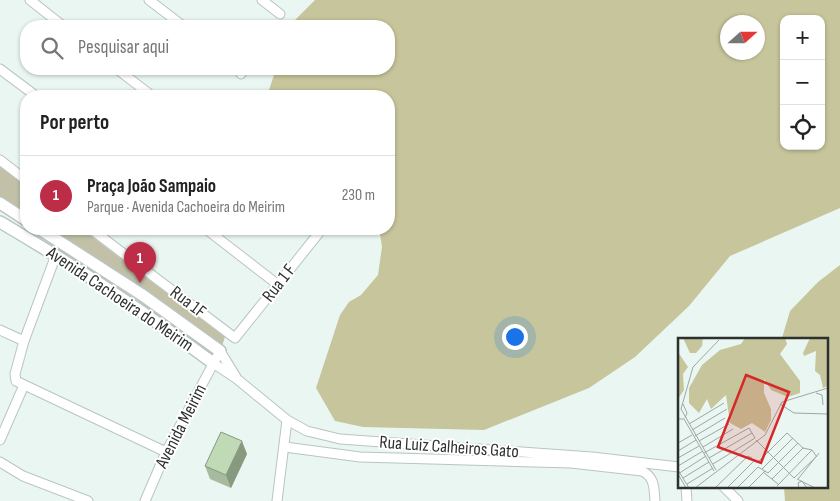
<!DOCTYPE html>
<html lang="pt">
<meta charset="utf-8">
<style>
body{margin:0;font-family:"Sofia Sans Condensed",sans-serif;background:#f2f2f2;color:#222}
.controls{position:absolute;right:15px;top:15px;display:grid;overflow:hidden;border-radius:10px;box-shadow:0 1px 4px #0004}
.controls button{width:45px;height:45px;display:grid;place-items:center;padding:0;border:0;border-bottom:1px solid #e0e0e0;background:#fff;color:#222;font:25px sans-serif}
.compass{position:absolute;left:720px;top:15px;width:45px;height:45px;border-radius:50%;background:#fff;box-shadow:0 1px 4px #0004;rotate:69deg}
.you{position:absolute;left:514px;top:336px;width:18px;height:18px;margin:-12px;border:4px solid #fff;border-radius:50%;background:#1a73e8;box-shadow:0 0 0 8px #1a73e833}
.badge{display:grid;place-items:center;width:32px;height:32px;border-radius:50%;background:#be2d48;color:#fff;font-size:16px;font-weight:700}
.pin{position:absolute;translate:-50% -41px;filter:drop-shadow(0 1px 2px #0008)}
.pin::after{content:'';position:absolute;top:26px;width:18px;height:15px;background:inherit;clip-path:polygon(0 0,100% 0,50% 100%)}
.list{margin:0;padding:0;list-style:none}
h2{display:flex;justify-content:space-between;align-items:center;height:65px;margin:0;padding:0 20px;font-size:21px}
h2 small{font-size:16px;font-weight:400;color:#767676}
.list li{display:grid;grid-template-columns:32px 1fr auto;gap:15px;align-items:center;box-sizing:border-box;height:80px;padding:0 20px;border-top:1px solid #e0e0e0}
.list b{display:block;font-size:19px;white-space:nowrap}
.list p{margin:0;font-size:16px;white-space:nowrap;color:#767676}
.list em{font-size:16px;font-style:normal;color:#767676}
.icon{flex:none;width:28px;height:28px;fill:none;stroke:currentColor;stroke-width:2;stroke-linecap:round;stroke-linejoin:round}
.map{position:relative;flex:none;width:840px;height:501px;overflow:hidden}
.search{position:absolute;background:#fff;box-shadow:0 1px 4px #0004;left:20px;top:20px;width:375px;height:55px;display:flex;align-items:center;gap:12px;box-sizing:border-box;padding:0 18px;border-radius:20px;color:#767676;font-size:19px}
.panel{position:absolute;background:#fff;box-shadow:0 1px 4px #0004;left:20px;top:90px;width:375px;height:145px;border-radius:20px}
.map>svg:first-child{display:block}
.green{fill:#c2c1a8}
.forest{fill:#c6c59b;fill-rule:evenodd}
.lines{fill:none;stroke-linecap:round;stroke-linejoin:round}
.minor-casing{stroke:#bac5c0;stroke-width:11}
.tertiary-casing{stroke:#bac5c0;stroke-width:14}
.minor{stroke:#fff;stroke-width:9}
.tertiary{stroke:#fff;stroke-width:11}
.wall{fill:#a6bb9d}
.shaded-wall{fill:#87997f}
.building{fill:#c1dab6;stroke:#87997f}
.labels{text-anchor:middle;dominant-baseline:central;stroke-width:4;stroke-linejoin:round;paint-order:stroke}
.street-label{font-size:18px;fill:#2c312f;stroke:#fff}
.inset-road{fill:none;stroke:#9ea7a3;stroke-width:1}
.view{fill:#d62828;fill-opacity:0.15;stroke:#d62828;stroke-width:2.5}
.inset-edge{fill:none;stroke:#2c312f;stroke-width:2.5}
</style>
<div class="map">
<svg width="840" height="501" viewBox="0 0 840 501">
<rect width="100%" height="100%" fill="#eaf6f1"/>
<path class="green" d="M 0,166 L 26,186 L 26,218 L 0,201 Z
M 42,229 L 82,229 L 225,337 L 222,346 Z"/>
<path class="forest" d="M 315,0 L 840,0 L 840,208 L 730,256 L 689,306 L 635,357 L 589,388 L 484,430 L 363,427 L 335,421 L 316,388 L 340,315 L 349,302 L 361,295 L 378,275 L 382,247 L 380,234 L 375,229 L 389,229 L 389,96 L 267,96 L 276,69 L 389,69 L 389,26 L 289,26 ZM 784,19 L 821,19 L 821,146 L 784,146 ZM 728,22 L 758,22 L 758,52 L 728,52 Z
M 840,265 L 840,501 L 785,501 L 784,487 L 826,487 L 826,340 L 782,338 L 790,311 L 818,282 Z"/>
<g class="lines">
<g class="minor-casing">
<path id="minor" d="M 30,0 L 63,26
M 149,0 L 183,26
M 262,0 L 280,14
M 0,69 L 36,96
M 117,69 L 152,96
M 238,69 L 241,74
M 0,160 L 26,180
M 91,229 L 235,338 L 318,234 L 318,229
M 206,229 L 277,284
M 0,330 L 24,341 L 15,374 L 16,381 L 166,452
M 24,341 L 56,255
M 213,363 L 237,379 L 287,420 L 307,431 L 340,439 L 592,457 L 679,467
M 0,440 L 24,385
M 285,447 L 360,457 L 571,463 L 642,471 C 655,477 654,489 655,501
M 0,462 L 23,476 L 88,501
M 686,487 L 687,501
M 724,487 L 738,501
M 145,501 L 166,452 L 220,351 L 236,377
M 277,501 L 287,420"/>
</g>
<g class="tertiary-casing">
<path id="tertiary" d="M 0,203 L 26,220
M 0,222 C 75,266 144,311 213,363
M 40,229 L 141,294 L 220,351"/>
</g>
<use href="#minor" class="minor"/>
<use href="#tertiary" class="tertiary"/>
</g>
<path class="wall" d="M 247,454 L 231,488 L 210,479 L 205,466 Z"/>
<path class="shaded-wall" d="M 242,441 L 247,454 L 231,488 L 226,475 Z"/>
<path class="building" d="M 221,432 L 242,441 L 226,475 L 205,466 Z"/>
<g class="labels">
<g class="street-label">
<text transform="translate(279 283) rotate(-52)">Rua 1 F</text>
<text transform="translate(120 299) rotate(34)">Avenida Cachoeira do Meirim</text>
<text transform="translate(188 302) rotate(37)">Rua 1F</text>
<text transform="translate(181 426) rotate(-63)">Avenida Meirim</text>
<text transform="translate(449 447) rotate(4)">Rua Luiz Calheiros Gato</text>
</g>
</g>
<g transform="translate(678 338)">
<rect width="150" height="150" fill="#eaf6f1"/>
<path d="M 5,0 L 25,0 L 24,8 L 18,15 L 12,15 ZM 67,0 L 107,0 L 109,6 L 102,16 L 122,43 L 122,55 L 110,59 L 93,52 L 86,41 L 86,55 L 93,71 L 93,82 L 87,94 L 74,85 L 63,91 L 52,85 L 48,57 L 33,71 L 29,61 L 21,75 L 11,65 L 11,50 L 24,27 L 42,12 L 63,6 ZM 132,0 L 150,0 L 150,48 L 145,50 L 142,37 L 137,33 L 138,13 L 126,18 L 125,15 ZM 0,14 L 10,29 L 5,36 L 6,52 L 0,61 Z" fill="#c6c59b"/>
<path class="inset-road" d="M 138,55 L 144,57 L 145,67M 5,66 L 9,75 L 7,80M 102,66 L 116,75 L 150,76M 0,81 L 6,81 L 36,133M 11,86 L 46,65M 14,92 L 49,71M 17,98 L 47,80M 78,102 L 116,140 L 139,118M 21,103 L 51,86M 0,105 L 14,97M 25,109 L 55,91M 125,110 L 134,112 L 139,119M 0,113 L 18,102M 26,115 L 71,90 L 77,100 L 35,126M 0,120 L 21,108M 31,120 L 74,95M 79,125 L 109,95 L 125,110M 0,128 L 25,113M 84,131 L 115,100M 0,132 L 11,150M 38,132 L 3,71 L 15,29 L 41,2M 85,134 L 100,146M 0,136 L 28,118M 0,136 L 8,150M 5,140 L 31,124M 94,141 L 125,110M 119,141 L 137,150M 120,141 L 141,115M 9,146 L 35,130M 99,148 L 134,112M 38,149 L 70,118 L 74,120M 17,150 L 87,97 L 104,64 L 150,50M 49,150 L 77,122M 59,150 L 80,129 L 90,135 L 120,105M 70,150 L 87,133M 121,150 L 120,145 L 124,143 L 129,150"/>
<path class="view" d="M 68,37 L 111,54 L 83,125 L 40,109 Z"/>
<rect width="150" height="150" class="inset-edge"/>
</g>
</svg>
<div class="controls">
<button>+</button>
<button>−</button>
<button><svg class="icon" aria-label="locate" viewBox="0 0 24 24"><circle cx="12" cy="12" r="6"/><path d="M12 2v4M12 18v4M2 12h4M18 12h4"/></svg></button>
</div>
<svg class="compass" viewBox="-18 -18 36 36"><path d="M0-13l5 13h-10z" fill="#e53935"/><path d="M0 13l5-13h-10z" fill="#767676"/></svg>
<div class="you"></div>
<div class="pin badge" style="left:140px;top:283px">1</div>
<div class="search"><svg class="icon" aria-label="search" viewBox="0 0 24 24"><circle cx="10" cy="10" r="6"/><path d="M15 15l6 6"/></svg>Pesquisar aqui</div>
<section class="panel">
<h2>Por perto<small></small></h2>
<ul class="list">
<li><span class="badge">1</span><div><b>Praça João Sampaio</b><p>Parque · Avenida Cachoeira do Meirim</p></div><em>230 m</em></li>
</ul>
</section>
</div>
